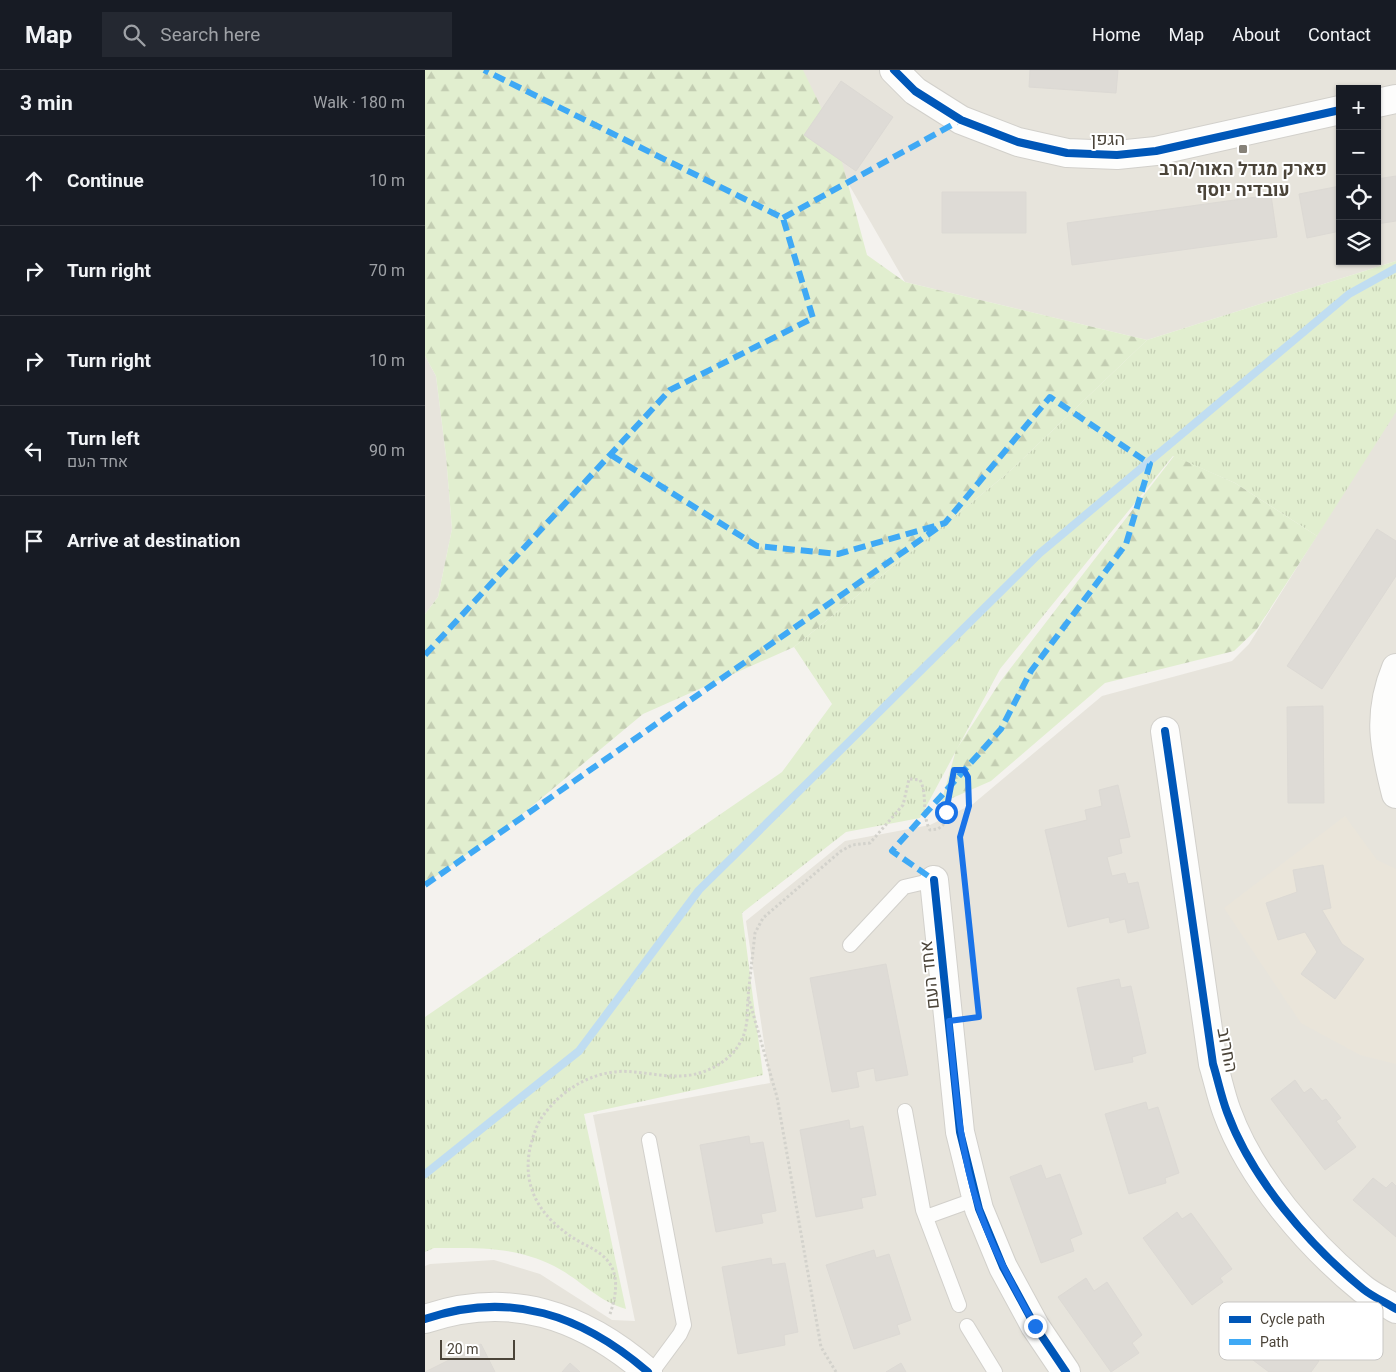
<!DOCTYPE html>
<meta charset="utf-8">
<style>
body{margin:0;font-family:Roboto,Heebo,sans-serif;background:#242831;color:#f1f3f6}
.controls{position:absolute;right:15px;top:15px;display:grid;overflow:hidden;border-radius:0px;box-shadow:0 1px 4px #0004}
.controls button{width:45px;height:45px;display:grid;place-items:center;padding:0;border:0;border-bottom:1px solid #363941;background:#171b24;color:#f1f3f6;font:25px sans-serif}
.scale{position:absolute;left:15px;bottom:12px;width:75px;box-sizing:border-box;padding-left:5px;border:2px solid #4b4439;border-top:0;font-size:14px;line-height:18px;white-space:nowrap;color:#4b4439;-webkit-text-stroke:4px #fff;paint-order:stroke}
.stop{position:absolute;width:15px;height:15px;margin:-11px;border:4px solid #1a73e8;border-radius:50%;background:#fff}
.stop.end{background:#1a73e8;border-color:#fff;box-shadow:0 1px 5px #0008}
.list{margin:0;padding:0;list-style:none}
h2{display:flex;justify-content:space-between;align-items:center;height:65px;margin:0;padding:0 20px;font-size:21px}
h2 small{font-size:16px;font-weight:400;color:#9ea1a6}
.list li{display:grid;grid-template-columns:32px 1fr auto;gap:15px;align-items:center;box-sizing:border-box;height:90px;padding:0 20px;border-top:1px solid #363941}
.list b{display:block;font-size:19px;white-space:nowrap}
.list p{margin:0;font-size:16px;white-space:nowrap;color:#9ea1a6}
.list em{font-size:16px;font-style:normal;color:#9ea1a6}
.icon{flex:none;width:28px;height:28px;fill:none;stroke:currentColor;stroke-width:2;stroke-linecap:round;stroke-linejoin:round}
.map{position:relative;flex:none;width:971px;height:1302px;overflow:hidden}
header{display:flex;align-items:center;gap:30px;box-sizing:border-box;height:70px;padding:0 25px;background:#171b24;border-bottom:1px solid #363941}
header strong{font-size:24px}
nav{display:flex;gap:28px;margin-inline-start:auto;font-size:18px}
.search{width:350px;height:45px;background:#242831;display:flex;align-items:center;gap:12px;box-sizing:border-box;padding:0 18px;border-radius:0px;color:#9ea1a6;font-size:19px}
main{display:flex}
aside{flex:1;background:#171b24}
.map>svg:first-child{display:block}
.residential{fill:#e7e4dc;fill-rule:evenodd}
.education{fill:#eae5da}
.grass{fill:url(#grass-tufts)}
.forest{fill:url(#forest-firs)}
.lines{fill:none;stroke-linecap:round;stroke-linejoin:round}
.stream{stroke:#c0ddf1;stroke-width:8}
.building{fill:#dedbd6;stroke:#dcd9d4}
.service-casing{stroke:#d2d0cb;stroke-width:16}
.minor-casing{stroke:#d2d0cb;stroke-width:30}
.path{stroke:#d3d2cc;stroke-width:3;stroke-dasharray:2.5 2.5;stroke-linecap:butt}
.service{stroke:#fdfdfc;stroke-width:14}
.minor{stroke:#fdfdfc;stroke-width:28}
.quiet{stroke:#3fa9f5;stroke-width:6;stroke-dasharray:12 6;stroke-linecap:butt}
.cycleway-casing{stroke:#fff;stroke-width:11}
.cycleway{stroke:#0057b8;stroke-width:8}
.route{stroke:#1a73e8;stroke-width:6}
.poi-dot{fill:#868178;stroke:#fff;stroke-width:2}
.labels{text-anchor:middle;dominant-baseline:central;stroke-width:4;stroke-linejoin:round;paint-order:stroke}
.street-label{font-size:18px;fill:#4b4439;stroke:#fff}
.poi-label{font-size:18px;font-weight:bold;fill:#4b4439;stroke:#fff}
.key{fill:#fff;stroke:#c9c7c4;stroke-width:1}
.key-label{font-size:14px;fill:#4b4439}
</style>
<header>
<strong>Map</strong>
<div class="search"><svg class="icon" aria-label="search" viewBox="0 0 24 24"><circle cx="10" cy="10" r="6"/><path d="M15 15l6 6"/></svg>Search here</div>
<nav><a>Home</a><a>Map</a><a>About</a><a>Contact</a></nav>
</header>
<main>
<aside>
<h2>3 min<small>Walk · 180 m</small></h2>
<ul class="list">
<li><svg class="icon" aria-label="ahead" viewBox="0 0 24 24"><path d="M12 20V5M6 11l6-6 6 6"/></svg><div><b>Continue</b></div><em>10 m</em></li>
<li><svg class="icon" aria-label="right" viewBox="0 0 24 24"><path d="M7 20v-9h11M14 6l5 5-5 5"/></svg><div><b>Turn right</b></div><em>70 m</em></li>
<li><svg class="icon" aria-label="right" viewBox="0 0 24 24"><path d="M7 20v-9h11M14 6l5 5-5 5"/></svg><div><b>Turn right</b></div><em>10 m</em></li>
<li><svg class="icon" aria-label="left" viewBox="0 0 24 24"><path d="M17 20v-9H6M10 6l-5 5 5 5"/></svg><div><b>Turn left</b><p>אחד העם</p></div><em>90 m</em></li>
<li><svg class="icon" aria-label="arrive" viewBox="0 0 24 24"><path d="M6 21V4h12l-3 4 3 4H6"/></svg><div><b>Arrive at destination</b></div></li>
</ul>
</aside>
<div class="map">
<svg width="971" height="1302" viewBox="0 0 971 1302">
<defs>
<pattern id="grass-tufts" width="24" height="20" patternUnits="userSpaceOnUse" patternTransform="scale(1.25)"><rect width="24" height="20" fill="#e1eecf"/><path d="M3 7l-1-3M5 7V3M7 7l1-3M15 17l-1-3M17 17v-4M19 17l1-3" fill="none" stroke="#c3cdb2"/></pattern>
<pattern id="forest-firs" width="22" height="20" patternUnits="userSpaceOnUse" patternTransform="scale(1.25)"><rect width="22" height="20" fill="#e1eecf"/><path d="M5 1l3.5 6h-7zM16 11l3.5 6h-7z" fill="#c3cdb2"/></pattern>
</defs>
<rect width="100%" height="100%" fill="#f4f2ee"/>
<path class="residential" d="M 358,0 L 971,0 L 971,191 L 722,270 L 480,212 ZM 915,19 L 952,19 L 952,191 L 915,191 Z
M 0,286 L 11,306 L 21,386 L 27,459 L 13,527 L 0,544 Z
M 971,339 L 971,1302 L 0,1302 L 0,1196 L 5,1194 L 69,1190 L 115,1204 L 187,1250 L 210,1251 L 168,1045 L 345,1013 L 321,851 L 420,771 L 505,755 L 548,734 L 677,626 L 807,591 L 824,574 Z"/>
<path class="education" d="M 920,746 L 952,790 L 971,799 L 971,994 L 935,985 L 876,953 L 799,838 Z"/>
<path class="grass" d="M 971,191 L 971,342 L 892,466 L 810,413 L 748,386 L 575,599 L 495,748 L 421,762 L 317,843 L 338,1005 L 159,1044 L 201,1239 C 172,1231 155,1209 129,1196 C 89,1176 52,1178 9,1178 L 0,1182 L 0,947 L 357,702 L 407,634 L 369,577 L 584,402 L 722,270 Z"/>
<path class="forest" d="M 0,0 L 378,0 L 410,66 L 442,185 L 480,212 L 722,270 L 584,402 L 369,577 L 218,644 L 89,751 L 0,814 L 0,544 L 13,527 L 27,459 L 21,386 L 11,306 L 0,286 Z
M 749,386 L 810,413 L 892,466 L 832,559 L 809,581 L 680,613 L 566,711 L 516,733 L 531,680 L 575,612 Z"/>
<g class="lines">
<path class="stream" d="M 0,1104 L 154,981 L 274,820 L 615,483 L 924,224 L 971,198"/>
</g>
<path class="building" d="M 605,0 L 693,0 L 691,23 L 604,17 Z
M 416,11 L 468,47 L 431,101 L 379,65 Z
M 971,106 L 971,151 L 952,154 L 952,109 Z
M 915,116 L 915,161 L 882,168 L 874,124 Z
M 517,122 L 601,122 L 601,163 L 517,163 Z
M 846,125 L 852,167 L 647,195 L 642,153 Z
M 952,459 L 971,471 L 971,506 L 897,619 L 862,596 Z
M 898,636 L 899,733 L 863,733 L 862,637 Z
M 693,715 L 705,767 L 694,769 L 697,783 L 682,787 L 687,806 L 700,803 L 703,814 L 713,812 L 724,858 L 703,863 L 700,849 L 685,853 L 684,847 L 643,857 L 620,760 L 662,750 L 660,740 L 677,736 L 674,720 Z
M 898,795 L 906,838 L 897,840 L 917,874 L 939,889 L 910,929 L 876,904 L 892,882 L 880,862 L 853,870 L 841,833 L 872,822 L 868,800 Z
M 461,894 L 483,1005 L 451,1011 L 449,998 L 431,1002 L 434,1017 L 407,1022 L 385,908 Z
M 694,909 L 696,918 L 706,916 L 721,983 L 707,987 L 708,992 L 670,1000 L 652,918 Z
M 870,1010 L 879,1023 L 886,1018 L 897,1031 L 901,1029 L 916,1048 L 911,1051 L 931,1077 L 900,1100 L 846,1029 Z
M 721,1032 L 723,1040 L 733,1037 L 754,1103 L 740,1108 L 741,1113 L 704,1124 L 680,1044 Z
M 424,1050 L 425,1059 L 438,1056 L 451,1125 L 436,1128 L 438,1138 L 391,1147 L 375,1060 Z
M 324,1066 L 325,1074 L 338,1072 L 351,1141 L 336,1144 L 338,1153 L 291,1162 L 275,1075 Z
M 616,1095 L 621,1109 L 635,1104 L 657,1164 L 645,1169 L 649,1181 L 616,1193 L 585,1107 Z
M 948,1108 L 961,1118 L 967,1112 L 971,1116 L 971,1167 L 928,1130 Z
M 752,1142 L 757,1149 L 766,1143 L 807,1199 L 795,1208 L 798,1212 L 767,1235 L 718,1168 Z
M 449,1180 L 451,1188 L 464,1184 L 486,1250 L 472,1255 L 475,1264 L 429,1279 L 401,1195 Z
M 346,1188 L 347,1195 L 360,1193 L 373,1262 L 359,1265 L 360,1275 L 313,1284 L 297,1197 Z
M 661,1208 L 669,1221 L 682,1212 L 717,1265 L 707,1273 L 714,1283 L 686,1302 L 633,1227 Z
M 843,1234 L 899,1276 L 890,1288 L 894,1291 L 886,1302 L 844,1302 L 804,1272 L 829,1238 L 836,1243 Z
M 56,1274 L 70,1302 L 0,1302 Z
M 145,1293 L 155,1302 L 137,1302 Z
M 476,1293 L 481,1302 L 461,1302 Z"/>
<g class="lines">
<g class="service-casing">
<path id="service" d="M 425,875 L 479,817 L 509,810
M 480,1041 L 498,1140 L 534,1235
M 224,1070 L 259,1255 L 255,1264 L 227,1302
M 501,1147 L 551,1129
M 542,1256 L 570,1302"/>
</g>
<g class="minor-casing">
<path id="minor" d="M 469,0 L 490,21 L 536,50 L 593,72 L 642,83 L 692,85 L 731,81 L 915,40
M 952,33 L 971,29
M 971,598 C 952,644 959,677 971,724
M 740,661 L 788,994 C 793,1010 796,1026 802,1042 C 826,1108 884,1175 938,1219 C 948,1227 960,1232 971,1239
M 509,810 L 535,1062 L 554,1139 L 578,1197 L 610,1256 L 641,1302
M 0,1249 C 85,1220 157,1245 223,1302"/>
</g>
<path class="path" d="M 185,1244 C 191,1227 195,1205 182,1190 C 173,1179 158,1175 147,1167 C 115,1146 97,1117 105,1078 C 108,1066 112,1053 120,1043 C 137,1021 162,1005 189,1002 C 207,999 234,1007 254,1006 C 283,1006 316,987 321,956 C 323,948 322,938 323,929
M 411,1302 L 396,1277 L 352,1027 L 323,926 L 330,863 L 338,848 L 416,781 L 427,775 L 445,773 L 478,735 L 484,709 L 495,710 C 503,725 496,744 505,760 L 513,759 L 518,755 L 529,700 L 539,700 L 543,707 L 544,736 L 535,767 L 554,947 L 549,947"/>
<use href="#service" class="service"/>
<use href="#minor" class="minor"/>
<path class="quiet" d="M 358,148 L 536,50
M 186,385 L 332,476 L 413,484 L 520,453 L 625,327 L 725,394 L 701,474 L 606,601 L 576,659 L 467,781 L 509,810
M 0,585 L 245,320 L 388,248 L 358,148 L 59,0
M 0,815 L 514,457"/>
<g class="cycleway-casing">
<path id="cycleway" d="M 469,0 L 490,21 L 536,50 L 593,72 L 642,83 L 692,85 L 731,81 L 915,40
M 740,661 L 788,994 C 793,1010 796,1026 802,1042 C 826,1108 884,1175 938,1219 C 948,1227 960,1232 971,1239
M 509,810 L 535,1062 L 554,1139 L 578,1197 L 610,1256 L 641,1302
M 0,1249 C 85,1220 157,1245 223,1302"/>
</g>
<use href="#cycleway" class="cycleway"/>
</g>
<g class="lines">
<path class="route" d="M 521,742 L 529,700 L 539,700 L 543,707 L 544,736 L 535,767 L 554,947 L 524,951 C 530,1014 534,1079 554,1139 C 568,1180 589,1218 610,1256"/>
</g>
<rect class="poi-dot" x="813" y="74" width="10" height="10" rx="2.5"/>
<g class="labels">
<g class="street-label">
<text x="683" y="68">הגפן</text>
<text transform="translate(504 905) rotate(-96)">אחד העם</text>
<text transform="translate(803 980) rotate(79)">החרוב</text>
</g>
<g class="poi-label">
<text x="818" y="98">פארק מגדל האור/הרב<tspan x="818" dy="21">עובדיה יוסף</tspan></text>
</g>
</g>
<rect x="794" y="1232" width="164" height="58" rx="8" class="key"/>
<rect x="804" y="1246" width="22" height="7" fill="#0057b8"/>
<rect x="804" y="1269" width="22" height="6" fill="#3fa9f5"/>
<g class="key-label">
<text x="835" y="1254">Cycle path</text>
<text x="835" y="1277">Path</text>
</g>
</svg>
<div class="controls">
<button>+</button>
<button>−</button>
<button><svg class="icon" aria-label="locate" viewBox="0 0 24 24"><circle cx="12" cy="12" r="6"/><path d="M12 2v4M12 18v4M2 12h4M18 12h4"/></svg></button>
<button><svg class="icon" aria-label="layers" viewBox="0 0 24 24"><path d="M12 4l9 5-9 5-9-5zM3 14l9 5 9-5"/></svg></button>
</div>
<div class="scale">20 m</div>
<div class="stop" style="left:521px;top:742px"></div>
<div class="stop end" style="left:610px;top:1256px"></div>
</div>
</main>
